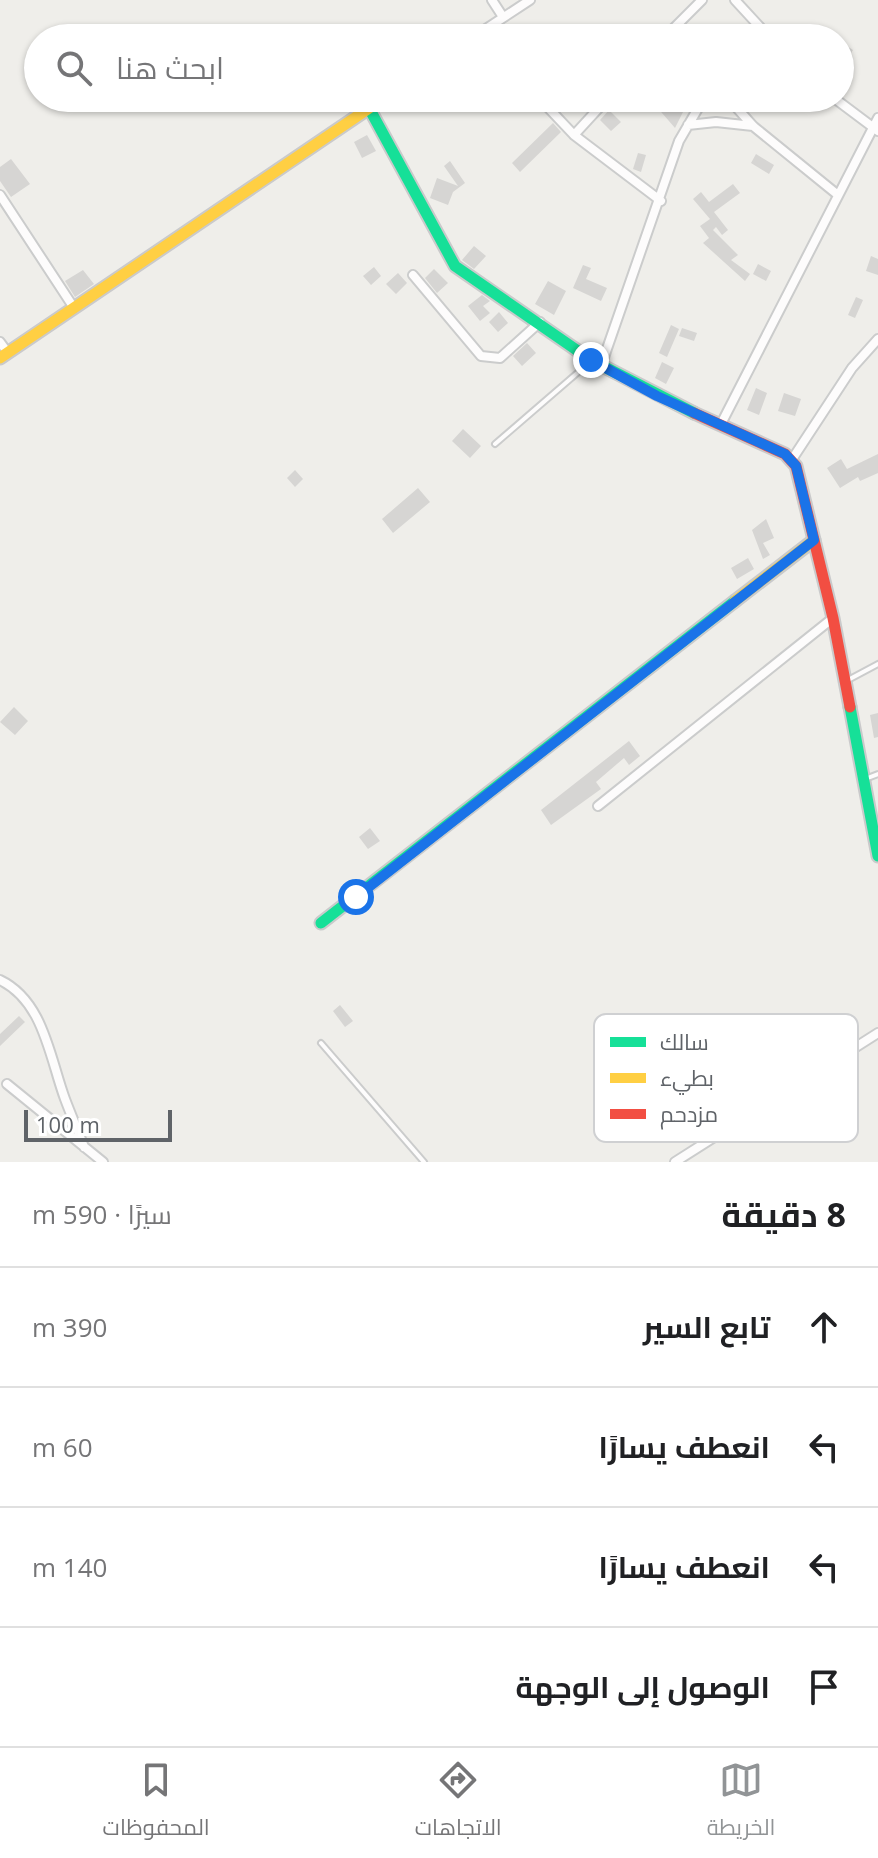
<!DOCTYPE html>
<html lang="ar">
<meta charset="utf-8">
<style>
body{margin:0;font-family:"Open Sans",Cairo,sans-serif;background:#f6f6f6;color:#202124;direction:rtl}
.scale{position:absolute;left:24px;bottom:20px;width:148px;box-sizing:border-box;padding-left:8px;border:4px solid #5f6368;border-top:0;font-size:22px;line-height:28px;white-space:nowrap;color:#5f6368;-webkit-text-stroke:6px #fff;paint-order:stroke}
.stop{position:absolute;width:24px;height:24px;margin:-18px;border:6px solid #1a73e8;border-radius:50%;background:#fff}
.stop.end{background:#1a73e8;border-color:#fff;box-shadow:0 2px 8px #0008}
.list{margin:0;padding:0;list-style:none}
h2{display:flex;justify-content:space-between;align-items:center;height:104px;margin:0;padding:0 32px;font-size:34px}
h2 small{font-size:26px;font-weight:400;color:#757577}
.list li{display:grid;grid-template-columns:52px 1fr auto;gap:24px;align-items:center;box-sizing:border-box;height:120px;padding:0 32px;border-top:2px solid #e0e0e0}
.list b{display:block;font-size:30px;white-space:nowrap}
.list em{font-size:26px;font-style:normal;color:#757577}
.icon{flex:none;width:44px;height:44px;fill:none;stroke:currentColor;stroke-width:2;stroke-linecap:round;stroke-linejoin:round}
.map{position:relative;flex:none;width:878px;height:1162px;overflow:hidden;direction:ltr}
.search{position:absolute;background:#fff;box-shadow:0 2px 6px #0004;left:24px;right:24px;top:24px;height:88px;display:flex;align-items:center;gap:20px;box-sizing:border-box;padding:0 28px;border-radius:44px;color:#757577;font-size:30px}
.sheet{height:584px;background:#fff}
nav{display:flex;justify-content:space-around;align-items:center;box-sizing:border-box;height:112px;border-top:2px solid #e0e0e0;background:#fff;font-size:22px;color:#757577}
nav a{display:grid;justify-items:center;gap:4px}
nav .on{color:#919496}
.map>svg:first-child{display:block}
.building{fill:#d6d5d3}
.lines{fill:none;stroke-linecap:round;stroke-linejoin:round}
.lane-casing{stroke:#cbcccc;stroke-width:8}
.street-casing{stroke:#cbcccc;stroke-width:12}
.fast-casing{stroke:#cacacb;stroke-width:15}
.slow-casing{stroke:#cacacb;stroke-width:15}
.jam-casing{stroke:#cacacb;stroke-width:15}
.lane{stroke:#fdfcfc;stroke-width:4}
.street{stroke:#fdfcfc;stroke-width:8}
.fast{stroke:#16e098;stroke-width:11}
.slow{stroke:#ffcf43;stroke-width:11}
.jam{stroke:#f24e42;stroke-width:11}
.route{stroke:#1a73e8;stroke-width:10}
.key{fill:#fff;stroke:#cfd0d2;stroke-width:2}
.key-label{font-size:22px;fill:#5f6368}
</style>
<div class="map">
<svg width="878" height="1162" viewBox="0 0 878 1162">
<rect width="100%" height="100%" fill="#efeeea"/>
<path class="building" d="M 844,44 L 853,50 L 840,70 L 840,51 Z
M 649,98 L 664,98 L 683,112 L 675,128 Z
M 609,110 L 621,122 L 611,131 L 600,120 Z
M 553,123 L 561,132 L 520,172 L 512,163 Z
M 367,135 L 376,151 L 362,158 L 354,142 Z
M 638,153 L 646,155 L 641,172 L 633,169 Z
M 756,154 L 774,165 L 769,174 L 751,163 Z
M 11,159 L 30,184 L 11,197 L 0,181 L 0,167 Z
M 450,161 L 465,183 L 453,192 L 448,205 L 430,198 L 437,178 L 458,186 L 444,166 Z
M 733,184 L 740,193 L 714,212 L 728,230 L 722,235 L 716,227 L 713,230 L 738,255 L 731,260 L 750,274 L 745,281 L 703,243 L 709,238 L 700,226 L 710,219 L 693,199 L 701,192 L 709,202 Z
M 474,246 L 486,256 L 474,269 L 462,260 Z
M 871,256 L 878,259 L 878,275 L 866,271 Z
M 758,264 L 771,271 L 766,281 L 753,274 Z
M 583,265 L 591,268 L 586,279 L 607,288 L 601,301 L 573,288 Z
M 374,267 L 381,276 L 371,285 L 363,276 Z
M 434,269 L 448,283 L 437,293 L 425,278 Z
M 83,270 L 94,284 L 75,297 L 65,281 Z
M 398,273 L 407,283 L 396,294 L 386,284 Z
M 548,281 L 566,291 L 554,315 L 535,304 Z
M 482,295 L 490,301 L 483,306 L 490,313 L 480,321 L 468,306 Z
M 856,297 L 863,300 L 855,318 L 848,315 Z
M 499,312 L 508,323 L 498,332 L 489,322 Z
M 671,325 L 679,329 L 667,357 L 659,353 Z
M 682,328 L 697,333 L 694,341 L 679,336 Z
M 527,343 L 536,353 L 522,366 L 513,356 Z
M 662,362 L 674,368 L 666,384 L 655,378 Z
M 756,388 L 767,393 L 759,415 L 747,410 Z
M 784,393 L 801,399 L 795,416 L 778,411 Z
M 463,429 L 481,446 L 470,458 L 452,441 Z
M 878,454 L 878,473 L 860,481 L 858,477 L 840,488 L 827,468 L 841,459 L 847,469 Z
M 295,470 L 303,479 L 295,487 L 287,478 Z
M 418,488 L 430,502 L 393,533 L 382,519 Z
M 766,519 L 774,538 L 763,543 L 770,555 L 763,559 L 752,530 Z
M 748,558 L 754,569 L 737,579 L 731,568 Z
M 14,707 L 28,721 L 15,735 L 0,722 Z
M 878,713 L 878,737 L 874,738 L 870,715 Z
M 629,741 L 640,756 L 629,765 L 624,758 L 596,782 L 601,789 L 551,825 L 541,810 Z
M 370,828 L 380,841 L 368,849 L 359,837 Z
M 340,1005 L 353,1021 L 345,1027 L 333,1011 Z
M 19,1016 L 25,1022 L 0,1046 L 0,1034 Z"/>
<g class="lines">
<g class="lane-casing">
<path id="lane" d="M 495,444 L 590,362
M 848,680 L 878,664
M 865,779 L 878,774
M 321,1043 L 424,1162"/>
</g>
<g class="street-casing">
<path id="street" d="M 492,0 L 503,17
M 735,0 L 770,38
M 472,38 L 530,0
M 664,38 L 702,0
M 747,38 L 757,25
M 539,98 L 574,135 L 661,201
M 728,98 L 753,126 L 838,195
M 834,98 L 878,131
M 688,125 L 716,122 L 753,126
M 574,135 L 608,98
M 0,195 L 74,308
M 413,275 L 481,356 L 500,358 L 540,322
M 0,342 L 8,353
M 601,366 L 679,141 L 704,98
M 721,424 L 878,118
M 791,461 L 852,368 L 878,339
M 598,806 L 833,618
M 0,980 C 44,1001 50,1059 65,1099 C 71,1115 78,1131 84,1147
M 7,1084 L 103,1162
M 675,1162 L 878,1033"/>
</g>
<g class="fast-casing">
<path id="fast" d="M 369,108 L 455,266 L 591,360 L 694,413
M 850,707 L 878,856
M 321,923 L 735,601"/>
</g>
<g class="slow-casing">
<path id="slow" d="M 0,358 L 384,98
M 735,601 L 814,540"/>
</g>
<g class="jam-casing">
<path id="jam" d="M 694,413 L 785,454 L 796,466 L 833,618 L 850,707"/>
</g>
<use href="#lane" class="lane"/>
<use href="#street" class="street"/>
<use href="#fast" class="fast"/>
<use href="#slow" class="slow"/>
<use href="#jam" class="jam"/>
</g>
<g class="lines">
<path class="route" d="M 356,897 L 814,540 L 796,466 L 785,454 L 657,396 L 591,360"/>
</g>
<rect x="594" y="1014" width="264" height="128" rx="12" class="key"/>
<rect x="610" y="1037" width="36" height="10" fill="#16e098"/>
<rect x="610" y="1073" width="36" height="10" fill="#ffcf43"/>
<rect x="610" y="1109" width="36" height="10" fill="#f24e42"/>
<g class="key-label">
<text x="660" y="1050">سالك</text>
<text x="660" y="1086">بطيء</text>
<text x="660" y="1122">مزدحم</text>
</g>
</svg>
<div class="scale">100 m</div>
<div class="stop" style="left:356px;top:897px"></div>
<div class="stop end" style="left:591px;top:360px"></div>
<div class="search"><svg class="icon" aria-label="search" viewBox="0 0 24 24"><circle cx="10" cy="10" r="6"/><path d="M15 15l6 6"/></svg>ابحث هنا</div>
</div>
<section class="sheet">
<h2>8 دقيقة<small>سيرًا · 590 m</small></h2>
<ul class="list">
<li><svg class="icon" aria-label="ahead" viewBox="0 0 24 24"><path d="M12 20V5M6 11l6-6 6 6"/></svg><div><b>تابع السير</b></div><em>390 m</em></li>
<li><svg class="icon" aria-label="left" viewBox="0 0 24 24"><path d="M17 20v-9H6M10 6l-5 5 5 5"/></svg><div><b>انعطف يسارًا</b></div><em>60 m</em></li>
<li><svg class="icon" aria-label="left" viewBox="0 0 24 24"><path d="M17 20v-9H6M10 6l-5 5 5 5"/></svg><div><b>انعطف يسارًا</b></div><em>140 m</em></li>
<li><svg class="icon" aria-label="arrive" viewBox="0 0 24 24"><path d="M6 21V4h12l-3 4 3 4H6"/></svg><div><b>الوصول إلى الوجهة</b></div></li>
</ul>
</section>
<nav>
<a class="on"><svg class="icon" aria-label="map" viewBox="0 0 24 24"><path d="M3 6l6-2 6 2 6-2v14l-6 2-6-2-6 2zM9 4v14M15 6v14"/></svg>الخريطة</a>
<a><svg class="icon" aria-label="directions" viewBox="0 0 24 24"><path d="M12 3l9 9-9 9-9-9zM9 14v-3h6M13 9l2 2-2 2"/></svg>الاتجاهات</a>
<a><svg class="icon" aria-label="saved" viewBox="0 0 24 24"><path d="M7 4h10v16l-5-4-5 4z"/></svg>المحفوظات</a>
</nav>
